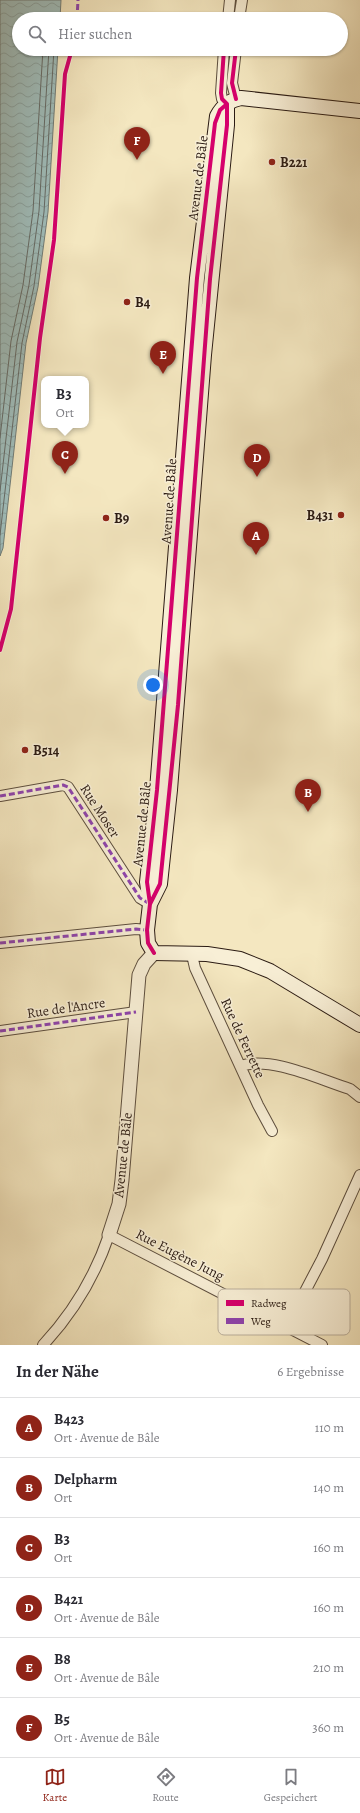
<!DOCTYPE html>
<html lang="de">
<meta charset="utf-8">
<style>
body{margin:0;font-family:Alegreya,serif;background:#f2f2f3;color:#2b2b33}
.you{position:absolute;left:153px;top:685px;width:14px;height:14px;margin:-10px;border:3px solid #fff;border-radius:50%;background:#1a73e8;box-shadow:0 0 0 6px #1a73e833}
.badge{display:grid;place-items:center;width:26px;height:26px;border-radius:50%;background:#8f2418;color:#fff;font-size:13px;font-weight:700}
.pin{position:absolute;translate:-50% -33px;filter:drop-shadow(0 1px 2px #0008)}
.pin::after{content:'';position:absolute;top:21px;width:14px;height:12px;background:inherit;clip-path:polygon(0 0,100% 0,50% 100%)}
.popup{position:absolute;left:41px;top:376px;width:48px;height:52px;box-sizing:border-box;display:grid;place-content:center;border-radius:8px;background:#fff;filter:drop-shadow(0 1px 3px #0005);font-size:13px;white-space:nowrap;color:#7c7c81}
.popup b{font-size:15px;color:#2b2b33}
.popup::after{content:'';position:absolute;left:50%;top:100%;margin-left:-8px;border:8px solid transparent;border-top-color:#fff}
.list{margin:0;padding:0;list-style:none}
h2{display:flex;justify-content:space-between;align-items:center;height:52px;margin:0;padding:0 16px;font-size:17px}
h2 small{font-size:13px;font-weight:400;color:#7c7c81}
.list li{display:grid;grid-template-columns:26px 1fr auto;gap:12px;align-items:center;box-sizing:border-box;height:60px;padding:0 16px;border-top:1px solid #e1e1e2}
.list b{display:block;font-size:15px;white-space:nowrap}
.list p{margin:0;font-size:13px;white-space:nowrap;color:#7c7c81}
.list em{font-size:13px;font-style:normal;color:#7c7c81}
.icon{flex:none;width:22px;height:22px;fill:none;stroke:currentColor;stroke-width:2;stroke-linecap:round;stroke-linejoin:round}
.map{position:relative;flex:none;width:360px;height:1345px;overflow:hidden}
.search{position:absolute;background:#fff;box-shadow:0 1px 3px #0004;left:12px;right:12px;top:12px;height:44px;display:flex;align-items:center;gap:10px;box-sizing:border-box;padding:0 14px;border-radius:22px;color:#7c7c81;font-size:15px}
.sheet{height:412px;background:#fff}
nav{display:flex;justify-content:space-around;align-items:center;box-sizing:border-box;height:56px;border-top:1px solid #e1e1e2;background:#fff;font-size:11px;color:#7c7c81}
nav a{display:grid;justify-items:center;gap:2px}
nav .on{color:#8f2418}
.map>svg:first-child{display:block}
.water{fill:url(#water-waves);stroke:#717d78}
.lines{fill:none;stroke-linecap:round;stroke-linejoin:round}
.shore{stroke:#666c68;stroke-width:1}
.minor-casing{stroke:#5d4e3e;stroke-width:12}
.tertiary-casing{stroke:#5d4e3e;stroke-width:15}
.secondary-casing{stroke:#2b1b13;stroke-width:16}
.minor{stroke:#f8efd6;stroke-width:10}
.tertiary{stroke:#f8efd6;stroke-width:13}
.secondary{stroke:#f8efd6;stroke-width:14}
.quiet{stroke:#8e44ad;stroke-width:3;stroke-dasharray:6 3;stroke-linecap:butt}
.cycleway-casing{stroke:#f8efd6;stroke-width:6}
.cycleway{stroke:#d6006c;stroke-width:4}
.poi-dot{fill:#8f2418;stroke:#f8efd6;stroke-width:1.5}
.labels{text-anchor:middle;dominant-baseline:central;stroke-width:3;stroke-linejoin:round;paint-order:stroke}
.poi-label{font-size:14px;font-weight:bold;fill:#2b1b13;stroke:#f8efd6;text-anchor:start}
.street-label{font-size:14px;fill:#2b1b13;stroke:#f8efd6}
.key{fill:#f8efd6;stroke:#baaf9c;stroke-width:1}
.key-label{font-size:11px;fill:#2b1b13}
</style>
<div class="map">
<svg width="360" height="1345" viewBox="0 0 360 1345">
<defs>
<pattern id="water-waves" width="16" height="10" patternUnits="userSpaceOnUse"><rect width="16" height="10" fill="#a0bebc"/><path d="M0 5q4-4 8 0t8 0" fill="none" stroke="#8aa3a1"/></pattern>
</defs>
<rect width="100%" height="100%" fill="#f4e7c0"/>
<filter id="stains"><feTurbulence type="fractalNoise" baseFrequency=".005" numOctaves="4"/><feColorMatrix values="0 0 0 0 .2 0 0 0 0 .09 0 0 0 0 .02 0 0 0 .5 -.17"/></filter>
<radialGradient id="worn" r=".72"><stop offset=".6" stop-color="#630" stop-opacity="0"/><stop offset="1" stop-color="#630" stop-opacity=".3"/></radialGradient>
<path class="water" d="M 0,0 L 61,0 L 60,19 L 19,19 L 19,49 L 58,49 L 48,212 L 38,287 L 26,343 L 3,548 L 0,556 Z"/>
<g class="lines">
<path class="shore" d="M 0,438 L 11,341 L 23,285 L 33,211 L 43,49
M 0,491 L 17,342 L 29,285 L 39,211 L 49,49
M 0,535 L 22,343 L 34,286 L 44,212 L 54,49"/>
<g class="minor-casing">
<path id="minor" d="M 228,19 L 230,0
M 239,19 L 242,0
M 224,49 L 221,93 L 222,99 L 227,104
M 236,49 L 232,83 L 236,99
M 0,796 L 63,785 L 68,787 L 140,898 L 150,904
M 0,943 L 136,929 L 147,930
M 192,955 L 195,968 L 258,1105 L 272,1131
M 0,1031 L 136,1012
M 240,1066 C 272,1056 318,1079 350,1089 L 360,1097
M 287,1326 L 322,1259 L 360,1175
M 43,1345 C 73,1313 95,1276 109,1235 L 322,1345"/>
</g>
<g class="tertiary-casing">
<path id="tertiary" d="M 109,1235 L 119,1204 L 122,1180 L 139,975 L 144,964 L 154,953"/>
</g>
<g class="secondary-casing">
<path id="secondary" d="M 360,111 L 241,98 C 230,100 223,105 217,116 L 197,278 L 157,790 L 147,882 L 150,904 L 147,930 L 148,943 L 154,953 L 207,954 L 240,959 L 270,971 L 360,1025
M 150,904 L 160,884 L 170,790 L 204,355 L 227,125 L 227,104"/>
</g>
<use href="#minor" class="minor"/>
<use href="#tertiary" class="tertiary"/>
<use href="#secondary" class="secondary"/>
<path class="quiet" d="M 77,19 L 78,0
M 0,796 L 63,785 L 68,787 L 140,898 L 150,904
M 0,943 L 136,929 L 147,930
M 0,1031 L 136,1012"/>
<g class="cycleway-casing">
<path id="cycleway" d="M 236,49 L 232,83 L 236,99
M 0,650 L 11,609 L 40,338 L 54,240 L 65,74 L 72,49
M 150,904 L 160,884 L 178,705 L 210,279 L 227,125 L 227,104 L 222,99 L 221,93 L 224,49
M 154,953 L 148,943 L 147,930 L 150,904 L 147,882 L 157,790 L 197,278 L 215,123 L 220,110 L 227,104"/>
</g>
<use href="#cycleway" class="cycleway"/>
</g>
<g class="poi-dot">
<circle cx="272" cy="162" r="4"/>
<circle cx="127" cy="302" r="4"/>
<circle cx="341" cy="515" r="4"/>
<circle cx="106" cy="518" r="4"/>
<circle cx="25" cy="750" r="4"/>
</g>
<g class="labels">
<g class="poi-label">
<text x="280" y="162">B221</text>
<text x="135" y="302">B4</text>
<text x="333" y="515" text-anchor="end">B431</text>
<text x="114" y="518">B9</text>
<text x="33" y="750">B514</text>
</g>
<g class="street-label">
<text transform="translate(198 178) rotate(-83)">Avenue de Bâle</text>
<text transform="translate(169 501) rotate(-86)">Avenue de Bâle</text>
<text transform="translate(100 811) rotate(57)">Rue Moser</text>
<text transform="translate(142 824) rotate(-84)">Avenue de Bâle</text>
<text transform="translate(66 1008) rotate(-8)">Rue de l'Ancre</text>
<text transform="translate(243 1038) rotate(65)">Rue de Ferrette</text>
<text transform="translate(123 1155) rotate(-84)">Avenue de Bâle</text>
<text transform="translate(180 1255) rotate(27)">Rue Eugène Jung</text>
</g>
</g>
<rect x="218" y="1289" width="132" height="46" rx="6" class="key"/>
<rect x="226" y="1300" width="18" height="6" fill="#d6006c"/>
<rect x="226" y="1318" width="18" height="6" fill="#8e44ad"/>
<g class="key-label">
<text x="251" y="1307">Radweg</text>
<text x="251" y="1325">Weg</text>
</g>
<rect width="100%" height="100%" filter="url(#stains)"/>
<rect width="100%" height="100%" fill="url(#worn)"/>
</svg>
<div class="you"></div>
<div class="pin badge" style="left:256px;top:555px">A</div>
<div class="pin badge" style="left:308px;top:812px">B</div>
<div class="pin badge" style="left:65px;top:474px">C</div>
<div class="popup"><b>B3</b>Ort</div>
<div class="pin badge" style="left:257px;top:477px">D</div>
<div class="pin badge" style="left:163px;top:374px">E</div>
<div class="pin badge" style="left:137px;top:160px">F</div>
<div class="search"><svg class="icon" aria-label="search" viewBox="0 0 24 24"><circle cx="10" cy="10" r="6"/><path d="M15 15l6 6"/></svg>Hier suchen</div>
</div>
<section class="sheet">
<h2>In der Nähe<small>6 Ergebnisse</small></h2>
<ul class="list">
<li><span class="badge">A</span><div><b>B423</b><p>Ort · Avenue de Bâle</p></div><em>110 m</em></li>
<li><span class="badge">B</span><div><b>Delpharm</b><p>Ort</p></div><em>140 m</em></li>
<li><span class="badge">C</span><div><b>B3</b><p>Ort</p></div><em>160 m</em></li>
<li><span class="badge">D</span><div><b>B421</b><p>Ort · Avenue de Bâle</p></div><em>160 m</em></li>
<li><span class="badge">E</span><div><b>B8</b><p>Ort · Avenue de Bâle</p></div><em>210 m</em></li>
<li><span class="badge">F</span><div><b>B5</b><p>Ort · Avenue de Bâle</p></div><em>360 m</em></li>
</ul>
</section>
<nav>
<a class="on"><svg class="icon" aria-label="map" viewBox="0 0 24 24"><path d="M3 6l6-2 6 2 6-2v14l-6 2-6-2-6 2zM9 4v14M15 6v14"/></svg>Karte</a>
<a><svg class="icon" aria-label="directions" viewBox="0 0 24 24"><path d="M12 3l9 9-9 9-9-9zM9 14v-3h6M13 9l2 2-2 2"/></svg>Route</a>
<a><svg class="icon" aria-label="saved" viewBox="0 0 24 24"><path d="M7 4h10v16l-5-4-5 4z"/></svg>Gespeichert</a>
</nav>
